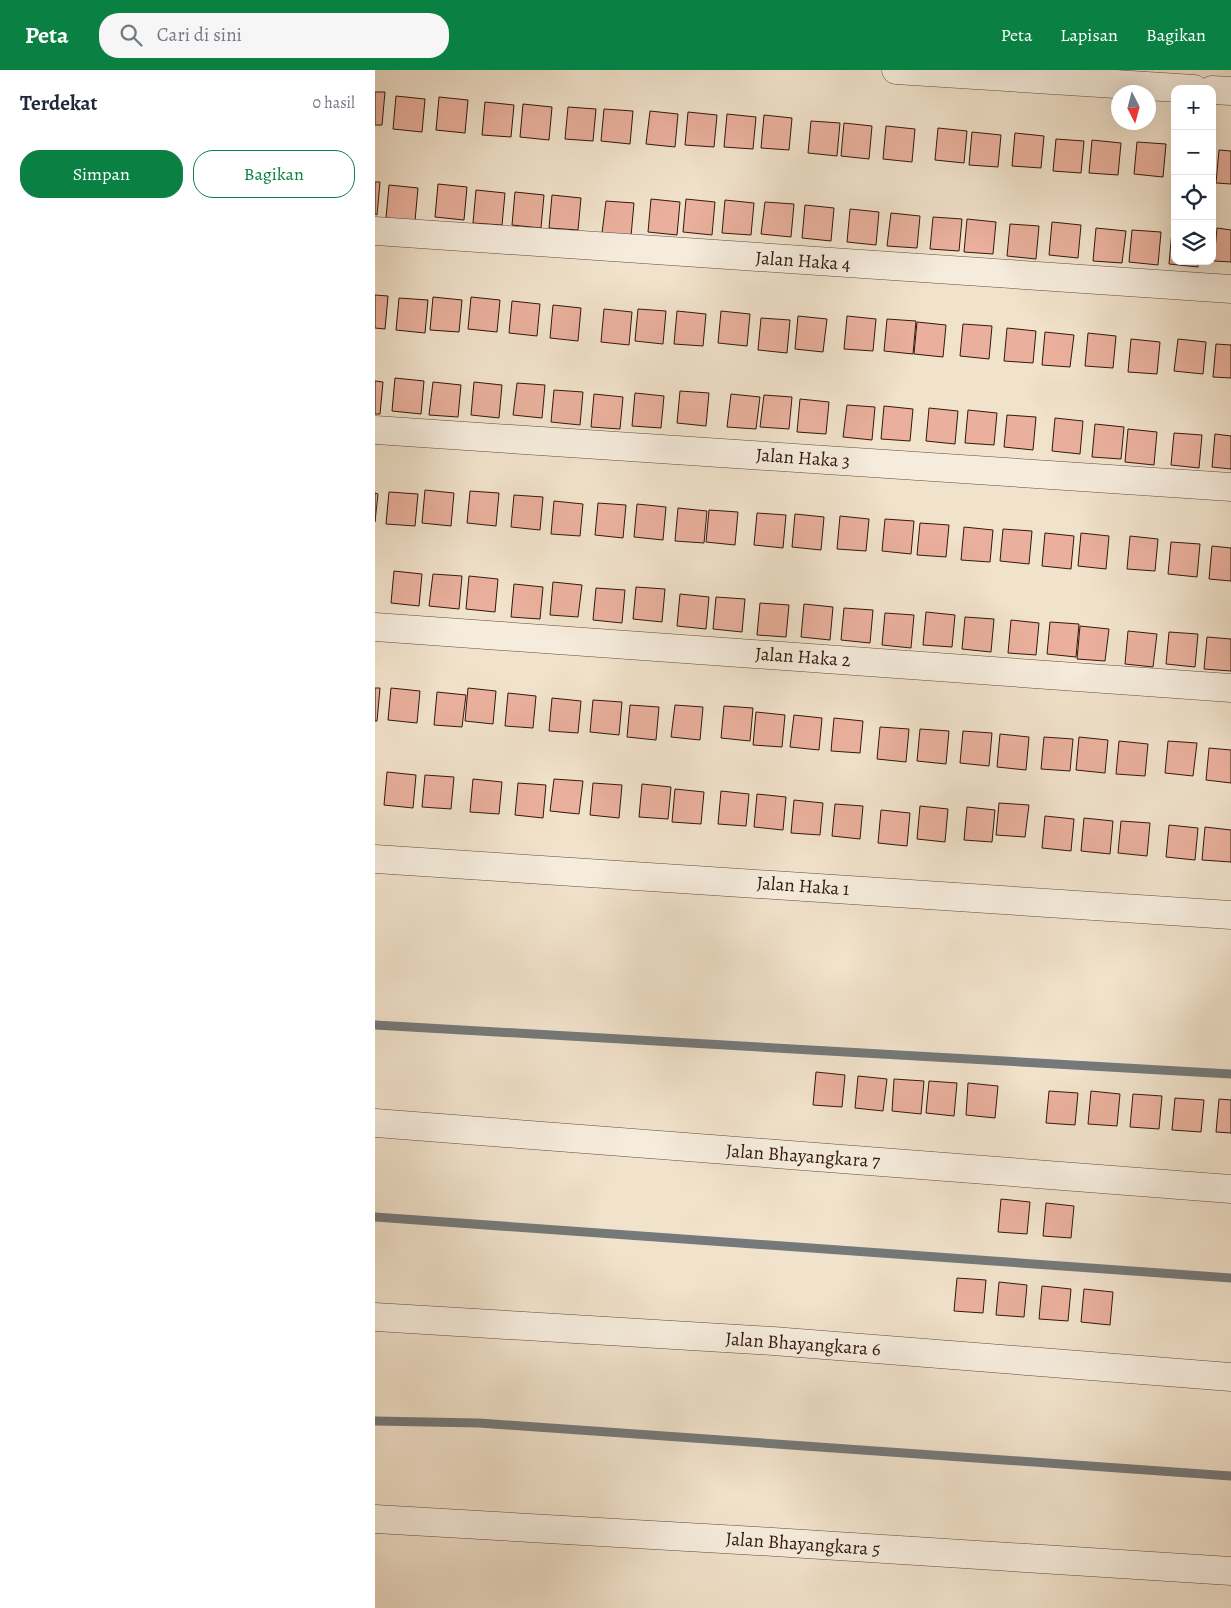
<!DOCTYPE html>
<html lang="id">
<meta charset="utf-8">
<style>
body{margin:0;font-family:Alegreya,serif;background:#f6f6f7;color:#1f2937}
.controls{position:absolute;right:15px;top:15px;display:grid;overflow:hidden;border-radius:10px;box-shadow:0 5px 20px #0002}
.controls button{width:45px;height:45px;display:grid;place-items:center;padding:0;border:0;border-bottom:1px solid #e0e1e3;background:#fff;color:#1f2937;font:25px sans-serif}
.compass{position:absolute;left:736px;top:15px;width:45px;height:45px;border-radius:50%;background:#fff;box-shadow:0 5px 20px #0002;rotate:174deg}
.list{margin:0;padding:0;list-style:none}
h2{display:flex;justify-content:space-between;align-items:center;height:65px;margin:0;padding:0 20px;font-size:21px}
h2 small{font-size:16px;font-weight:400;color:#747a83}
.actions{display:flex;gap:10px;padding:15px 20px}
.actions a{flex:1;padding:11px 0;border:1px solid #0b8043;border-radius:20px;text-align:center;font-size:18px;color:#0b8043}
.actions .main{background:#0b8043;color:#fff}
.icon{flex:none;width:28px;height:28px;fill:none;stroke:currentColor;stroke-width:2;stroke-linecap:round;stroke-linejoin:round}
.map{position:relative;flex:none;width:856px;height:1538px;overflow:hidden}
header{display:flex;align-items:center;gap:30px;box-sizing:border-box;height:70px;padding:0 25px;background:#0b8043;color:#fff}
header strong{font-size:24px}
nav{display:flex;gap:28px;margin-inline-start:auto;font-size:18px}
.search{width:350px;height:45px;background:#f6f6f7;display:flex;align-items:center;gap:12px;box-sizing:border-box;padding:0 18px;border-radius:20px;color:#747a83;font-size:19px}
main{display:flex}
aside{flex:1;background:#fff}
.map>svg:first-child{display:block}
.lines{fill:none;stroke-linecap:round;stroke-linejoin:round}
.stream{stroke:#75797a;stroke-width:9}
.building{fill:#eab09d;stroke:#33180e}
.minor-casing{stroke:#624a3d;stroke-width:29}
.minor{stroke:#f6ecdd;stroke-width:28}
.labels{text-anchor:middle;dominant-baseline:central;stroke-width:4;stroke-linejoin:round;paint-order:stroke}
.street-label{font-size:19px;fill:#33180e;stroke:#f6ecdd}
</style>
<header>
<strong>Peta</strong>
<div class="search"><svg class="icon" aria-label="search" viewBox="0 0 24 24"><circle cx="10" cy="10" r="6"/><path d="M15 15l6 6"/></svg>Cari di sini</div>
<nav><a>Peta</a><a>Lapisan</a><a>Bagikan</a></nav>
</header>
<main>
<aside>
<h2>Terdekat<small>0 hasil</small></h2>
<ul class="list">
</ul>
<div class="actions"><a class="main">Simpan</a><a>Bagikan</a></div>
</aside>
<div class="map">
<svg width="856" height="1538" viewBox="0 0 856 1538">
<rect width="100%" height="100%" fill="#f1e2cb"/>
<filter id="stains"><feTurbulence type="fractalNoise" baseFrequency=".004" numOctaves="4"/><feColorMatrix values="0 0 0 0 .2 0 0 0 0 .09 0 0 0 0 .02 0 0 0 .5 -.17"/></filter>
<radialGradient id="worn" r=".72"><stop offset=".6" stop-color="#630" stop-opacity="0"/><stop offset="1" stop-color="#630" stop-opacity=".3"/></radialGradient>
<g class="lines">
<path class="stream" d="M 0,955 L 856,1004
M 0,1147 L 856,1208
M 0,1351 L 104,1353 L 856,1406"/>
</g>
<path class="building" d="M 0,22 L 10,22 L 7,55 L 0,55 Z
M 21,26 L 50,29 L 47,62 L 18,59 Z
M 64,27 L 93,30 L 90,63 L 61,60 Z
M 110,32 L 139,35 L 136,67 L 107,65 Z
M 148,34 L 177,37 L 174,70 L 145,67 Z
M 193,37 L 221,39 L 218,71 L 190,69 Z
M 229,39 L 258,41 L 255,74 L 226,71 Z
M 275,41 L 303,44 L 300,77 L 271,74 Z
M 313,42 L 342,45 L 339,77 L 310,75 Z
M 352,44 L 381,47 L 378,79 L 349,77 Z
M 389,45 L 417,48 L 414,80 L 386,78 Z
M 436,51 L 465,53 L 462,86 L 433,83 Z
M 469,53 L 497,56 L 494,89 L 466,86 Z
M 511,56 L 540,59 L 537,92 L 508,89 Z
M 563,58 L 592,61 L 589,93 L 560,90 Z
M 597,62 L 626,65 L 623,97 L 594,95 Z
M 640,63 L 669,66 L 666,98 L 637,96 Z
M 681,69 L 709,71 L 706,103 L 678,101 Z
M 717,70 L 746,73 L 743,105 L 714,103 Z
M 762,72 L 791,74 L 788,107 L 759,104 Z
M 844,80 L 856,81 L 856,114 L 841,113 Z
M 0,112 L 5,112 L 2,145 L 0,144 Z
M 63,114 L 92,117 L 89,150 L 60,147 Z
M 14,115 L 43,118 L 40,151 L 11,148 Z
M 101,120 L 130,123 L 127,155 L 98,153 Z
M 140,122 L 169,125 L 166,158 L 137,155 Z
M 177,125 L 206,128 L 203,160 L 174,158 Z
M 276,129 L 305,132 L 302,165 L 273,162 Z
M 311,129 L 340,132 L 337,165 L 308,162 Z
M 350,130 L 379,133 L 376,165 L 347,163 Z
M 231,131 L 259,133 L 256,166 L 227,163 Z
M 390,132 L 419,134 L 416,167 L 386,164 Z
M 430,135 L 459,138 L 456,171 L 427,168 Z
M 475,139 L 504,142 L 501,175 L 472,172 Z
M 516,143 L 545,146 L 542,178 L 512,176 Z
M 558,147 L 587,149 L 584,181 L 555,179 Z
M 592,149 L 621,152 L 618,184 L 589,182 Z
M 677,152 L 706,155 L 703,188 L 674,185 Z
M 635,154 L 664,156 L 661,189 L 632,186 Z
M 721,158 L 751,161 L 747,193 L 718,191 Z
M 842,158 L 856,160 L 856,192 L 839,191 Z
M 757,160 L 786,162 L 783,195 L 754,192 Z
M 797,161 L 800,162 L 800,191 L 823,191 L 823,197 L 794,194 Z
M 0,225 L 13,226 L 10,259 L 0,258 Z
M 58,227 L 87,230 L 84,262 L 55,260 Z
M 96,227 L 125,230 L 122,262 L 93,259 Z
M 24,228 L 53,230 L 50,263 L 21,260 Z
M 137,231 L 165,234 L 162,266 L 134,263 Z
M 178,235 L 206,238 L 203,271 L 175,268 Z
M 229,239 L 257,242 L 254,275 L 226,272 Z
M 263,239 L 291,241 L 288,274 L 260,271 Z
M 302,241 L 331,244 L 328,276 L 299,274 Z
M 346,241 L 375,244 L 372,276 L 343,273 Z
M 423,246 L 452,249 L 448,282 L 420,279 Z
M 472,246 L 501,249 L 498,281 L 469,279 Z
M 386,248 L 415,250 L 412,283 L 383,280 Z
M 512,249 L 541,251 L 538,284 L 509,281 Z
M 542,252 L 571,255 L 568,287 L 539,284 Z
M 588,254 L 617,256 L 614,289 L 585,286 Z
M 632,258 L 661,261 L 658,293 L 629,291 Z
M 670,262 L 699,265 L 695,297 L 667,295 Z
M 713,263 L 741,266 L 738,298 L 710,296 Z
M 756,269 L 785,272 L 782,304 L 753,302 Z
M 803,269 L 831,272 L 828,304 L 799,301 Z
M 841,274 L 856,275 L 856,308 L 838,307 Z
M 20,308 L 49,311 L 46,344 L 17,341 Z
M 0,311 L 8,312 L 5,344 L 0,344 Z
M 58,312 L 86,315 L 83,347 L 54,345 Z
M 99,312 L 127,315 L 124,348 L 96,345 Z
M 142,313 L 170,315 L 167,348 L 138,345 Z
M 179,320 L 208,322 L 205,355 L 176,352 Z
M 305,321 L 334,323 L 331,356 L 302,353 Z
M 260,323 L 289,326 L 286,358 L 257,356 Z
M 219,324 L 248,327 L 245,359 L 216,357 Z
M 356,324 L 385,327 L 381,359 L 352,357 Z
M 389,325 L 417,327 L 414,359 L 385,357 Z
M 425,329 L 454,332 L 451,364 L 422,362 Z
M 472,335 L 500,337 L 497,370 L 468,367 Z
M 509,336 L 538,339 L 535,371 L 506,369 Z
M 554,338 L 583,341 L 580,374 L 551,371 Z
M 593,340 L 622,343 L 619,375 L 590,373 Z
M 632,345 L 661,347 L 658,380 L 629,377 Z
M 680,348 L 708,351 L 705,384 L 677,381 Z
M 720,354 L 749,357 L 746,389 L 717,387 Z
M 753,359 L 782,362 L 779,395 L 750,392 Z
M 799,363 L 827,365 L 824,398 L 796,395 Z
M 840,364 L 856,366 L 856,399 L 837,397 Z
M 50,420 L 79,423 L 76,456 L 47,453 Z
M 95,421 L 124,423 L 121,456 L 92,453 Z
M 14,422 L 43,424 L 40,456 L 11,454 Z
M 0,423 L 3,424 L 0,452 Z
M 139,425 L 168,427 L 165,460 L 136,457 Z
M 179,431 L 208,434 L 205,466 L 176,464 Z
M 223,433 L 251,435 L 248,468 L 220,465 Z
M 262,434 L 291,437 L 288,470 L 259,467 Z
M 303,438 L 332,441 L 329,473 L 300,471 Z
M 334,440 L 363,442 L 360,475 L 331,472 Z
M 382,443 L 411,445 L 408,478 L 379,475 Z
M 420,444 L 449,447 L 446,480 L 417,477 Z
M 465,446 L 494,449 L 491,481 L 462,479 Z
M 510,449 L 539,451 L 536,484 L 507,481 Z
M 545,453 L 574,455 L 571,487 L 542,485 Z
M 589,457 L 618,460 L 615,492 L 586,490 Z
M 628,459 L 657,461 L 654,494 L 625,491 Z
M 670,463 L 699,466 L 696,499 L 667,496 Z
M 706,463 L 734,466 L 731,499 L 703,496 Z
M 755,466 L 783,469 L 780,501 L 752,499 Z
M 796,472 L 825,474 L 822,507 L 793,504 Z
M 837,476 L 856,478 L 856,511 L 834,509 Z
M 19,501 L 47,504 L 44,536 L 16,533 Z
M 58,504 L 87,506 L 84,539 L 54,536 Z
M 94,506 L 123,509 L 120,542 L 91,539 Z
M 178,512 L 207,515 L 203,547 L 175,545 Z
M 139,514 L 168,517 L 165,549 L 136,547 Z
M 261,517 L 290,519 L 287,552 L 258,549 Z
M 221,518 L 250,520 L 247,553 L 218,550 Z
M 305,524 L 334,527 L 331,559 L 302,556 Z
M 341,527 L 370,529 L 367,562 L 338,559 Z
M 385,533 L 414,535 L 411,567 L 382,565 Z
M 429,534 L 458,537 L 455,570 L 426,567 Z
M 469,538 L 498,540 L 495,573 L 466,570 Z
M 551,542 L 580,545 L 577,577 L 548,575 Z
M 510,543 L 539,545 L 536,578 L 507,575 Z
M 590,547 L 619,549 L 616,582 L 587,579 Z
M 636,550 L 664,553 L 661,585 L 633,583 Z
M 675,552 L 704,554 L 701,587 L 672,584 Z
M 705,556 L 734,559 L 730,591 L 702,589 Z
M 753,561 L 782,564 L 778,597 L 750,594 Z
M 794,562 L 823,564 L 820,597 L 791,594 Z
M 832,567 L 856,569 L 856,601 L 829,599 Z
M 0,618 L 5,618 L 2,651 L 0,651 Z
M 16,618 L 45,621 L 42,653 L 13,650 Z
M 93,618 L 121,621 L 118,654 L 90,651 Z
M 62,622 L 91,625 L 87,657 L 59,655 Z
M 133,623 L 161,626 L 158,658 L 130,656 Z
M 177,628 L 206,631 L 203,663 L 174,661 Z
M 218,630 L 247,632 L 244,665 L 215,662 Z
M 255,635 L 284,637 L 281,670 L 252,667 Z
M 300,635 L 328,637 L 325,670 L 296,667 Z
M 349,636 L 378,638 L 375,671 L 346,668 Z
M 381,642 L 410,645 L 407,677 L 378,675 Z
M 419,645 L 447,648 L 444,680 L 415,677 Z
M 459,648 L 488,651 L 485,683 L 456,681 Z
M 505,657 L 534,659 L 531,692 L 502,689 Z
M 545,659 L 574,661 L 571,694 L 542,691 Z
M 588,661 L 617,663 L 614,696 L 585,693 Z
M 625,664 L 654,667 L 651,700 L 622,697 Z
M 669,667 L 698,669 L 695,701 L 666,699 Z
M 704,667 L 733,670 L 730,703 L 701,700 Z
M 744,671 L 773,674 L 770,706 L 741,704 Z
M 793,671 L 822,673 L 818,706 L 790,703 Z
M 834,678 L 856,680 L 856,713 L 831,710 Z
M 12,702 L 41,705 L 38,738 L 9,735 Z
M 50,705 L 79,707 L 76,739 L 47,737 Z
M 98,709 L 127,712 L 124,744 L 95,742 Z
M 179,709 L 208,711 L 204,744 L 175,741 Z
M 143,713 L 171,715 L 168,748 L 140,745 Z
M 218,713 L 247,715 L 244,748 L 215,745 Z
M 267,714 L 296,717 L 293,749 L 264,747 Z
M 300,719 L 329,722 L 326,754 L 297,752 Z
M 346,721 L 374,724 L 371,756 L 343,754 Z
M 382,724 L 411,727 L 408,760 L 379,757 Z
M 419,730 L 448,733 L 445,765 L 416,763 Z
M 624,733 L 654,735 L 650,767 L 621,765 Z
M 460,734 L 488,736 L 485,769 L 457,766 Z
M 545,736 L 573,739 L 570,772 L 542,769 Z
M 592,737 L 620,740 L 617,772 L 589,770 Z
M 506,740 L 535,743 L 532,776 L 503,773 Z
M 670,746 L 699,749 L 696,781 L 667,778 Z
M 709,748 L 738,751 L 735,784 L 706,781 Z
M 746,751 L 775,753 L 772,786 L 743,783 Z
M 794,755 L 823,758 L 820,790 L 791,787 Z
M 830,757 L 856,760 L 856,792 L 827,790 Z
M 441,1002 L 470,1005 L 467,1037 L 438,1035 Z
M 483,1006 L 512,1009 L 508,1041 L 480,1038 Z
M 519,1009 L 549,1011 L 546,1044 L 517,1041 Z
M 554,1011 L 582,1013 L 579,1046 L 551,1043 Z
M 593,1013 L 623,1016 L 620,1048 L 591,1045 Z
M 674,1021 L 703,1023 L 700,1055 L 671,1053 Z
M 716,1021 L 745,1024 L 742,1056 L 713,1054 Z
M 758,1024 L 787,1026 L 784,1059 L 755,1057 Z
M 800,1028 L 829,1030 L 826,1062 L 797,1060 Z
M 844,1029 L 856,1030 L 856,1063 L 841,1062 Z
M 626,1129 L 655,1132 L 652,1164 L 623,1162 Z
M 671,1133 L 699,1136 L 696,1168 L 668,1166 Z
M 582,1208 L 611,1210 L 608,1243 L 579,1241 Z
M 624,1212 L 652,1215 L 649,1247 L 621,1245 Z
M 667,1216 L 696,1219 L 693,1251 L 664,1249 Z
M 709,1219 L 738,1222 L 735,1255 L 706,1252 Z"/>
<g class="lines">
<g class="minor-casing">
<path id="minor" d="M 521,0 L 819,19
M 837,20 L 856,21
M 0,161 L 856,219
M 0,360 L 856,417
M 0,557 L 856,618
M 0,789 L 856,845
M 0,1053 L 856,1119
M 0,1247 L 398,1271 L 856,1307
M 0,1449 L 382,1471 L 856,1501"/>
</g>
<use href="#minor" class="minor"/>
</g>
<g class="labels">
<g class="street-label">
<text transform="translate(428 191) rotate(4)">Jalan Haka 4</text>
<text transform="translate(428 388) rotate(4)">Jalan Haka 3</text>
<text transform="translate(428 587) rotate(4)">Jalan Haka 2</text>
<text transform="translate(428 816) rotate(4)">Jalan Haka 1</text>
<text transform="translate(428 1086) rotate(4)">Jalan Bhayangkara 7</text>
<text transform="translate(428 1274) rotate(4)">Jalan Bhayangkara 6</text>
<text transform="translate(428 1474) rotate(4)">Jalan Bhayangkara 5</text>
</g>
</g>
<rect width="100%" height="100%" filter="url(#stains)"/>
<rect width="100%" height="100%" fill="url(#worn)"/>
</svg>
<div class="controls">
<button>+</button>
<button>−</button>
<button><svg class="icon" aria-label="locate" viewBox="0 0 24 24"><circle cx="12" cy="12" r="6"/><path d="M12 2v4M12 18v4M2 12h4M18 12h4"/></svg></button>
<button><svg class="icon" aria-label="layers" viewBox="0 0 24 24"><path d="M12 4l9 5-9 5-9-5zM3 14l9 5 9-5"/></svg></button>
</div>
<svg class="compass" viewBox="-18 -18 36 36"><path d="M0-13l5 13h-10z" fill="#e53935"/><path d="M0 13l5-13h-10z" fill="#747a83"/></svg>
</div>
</main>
